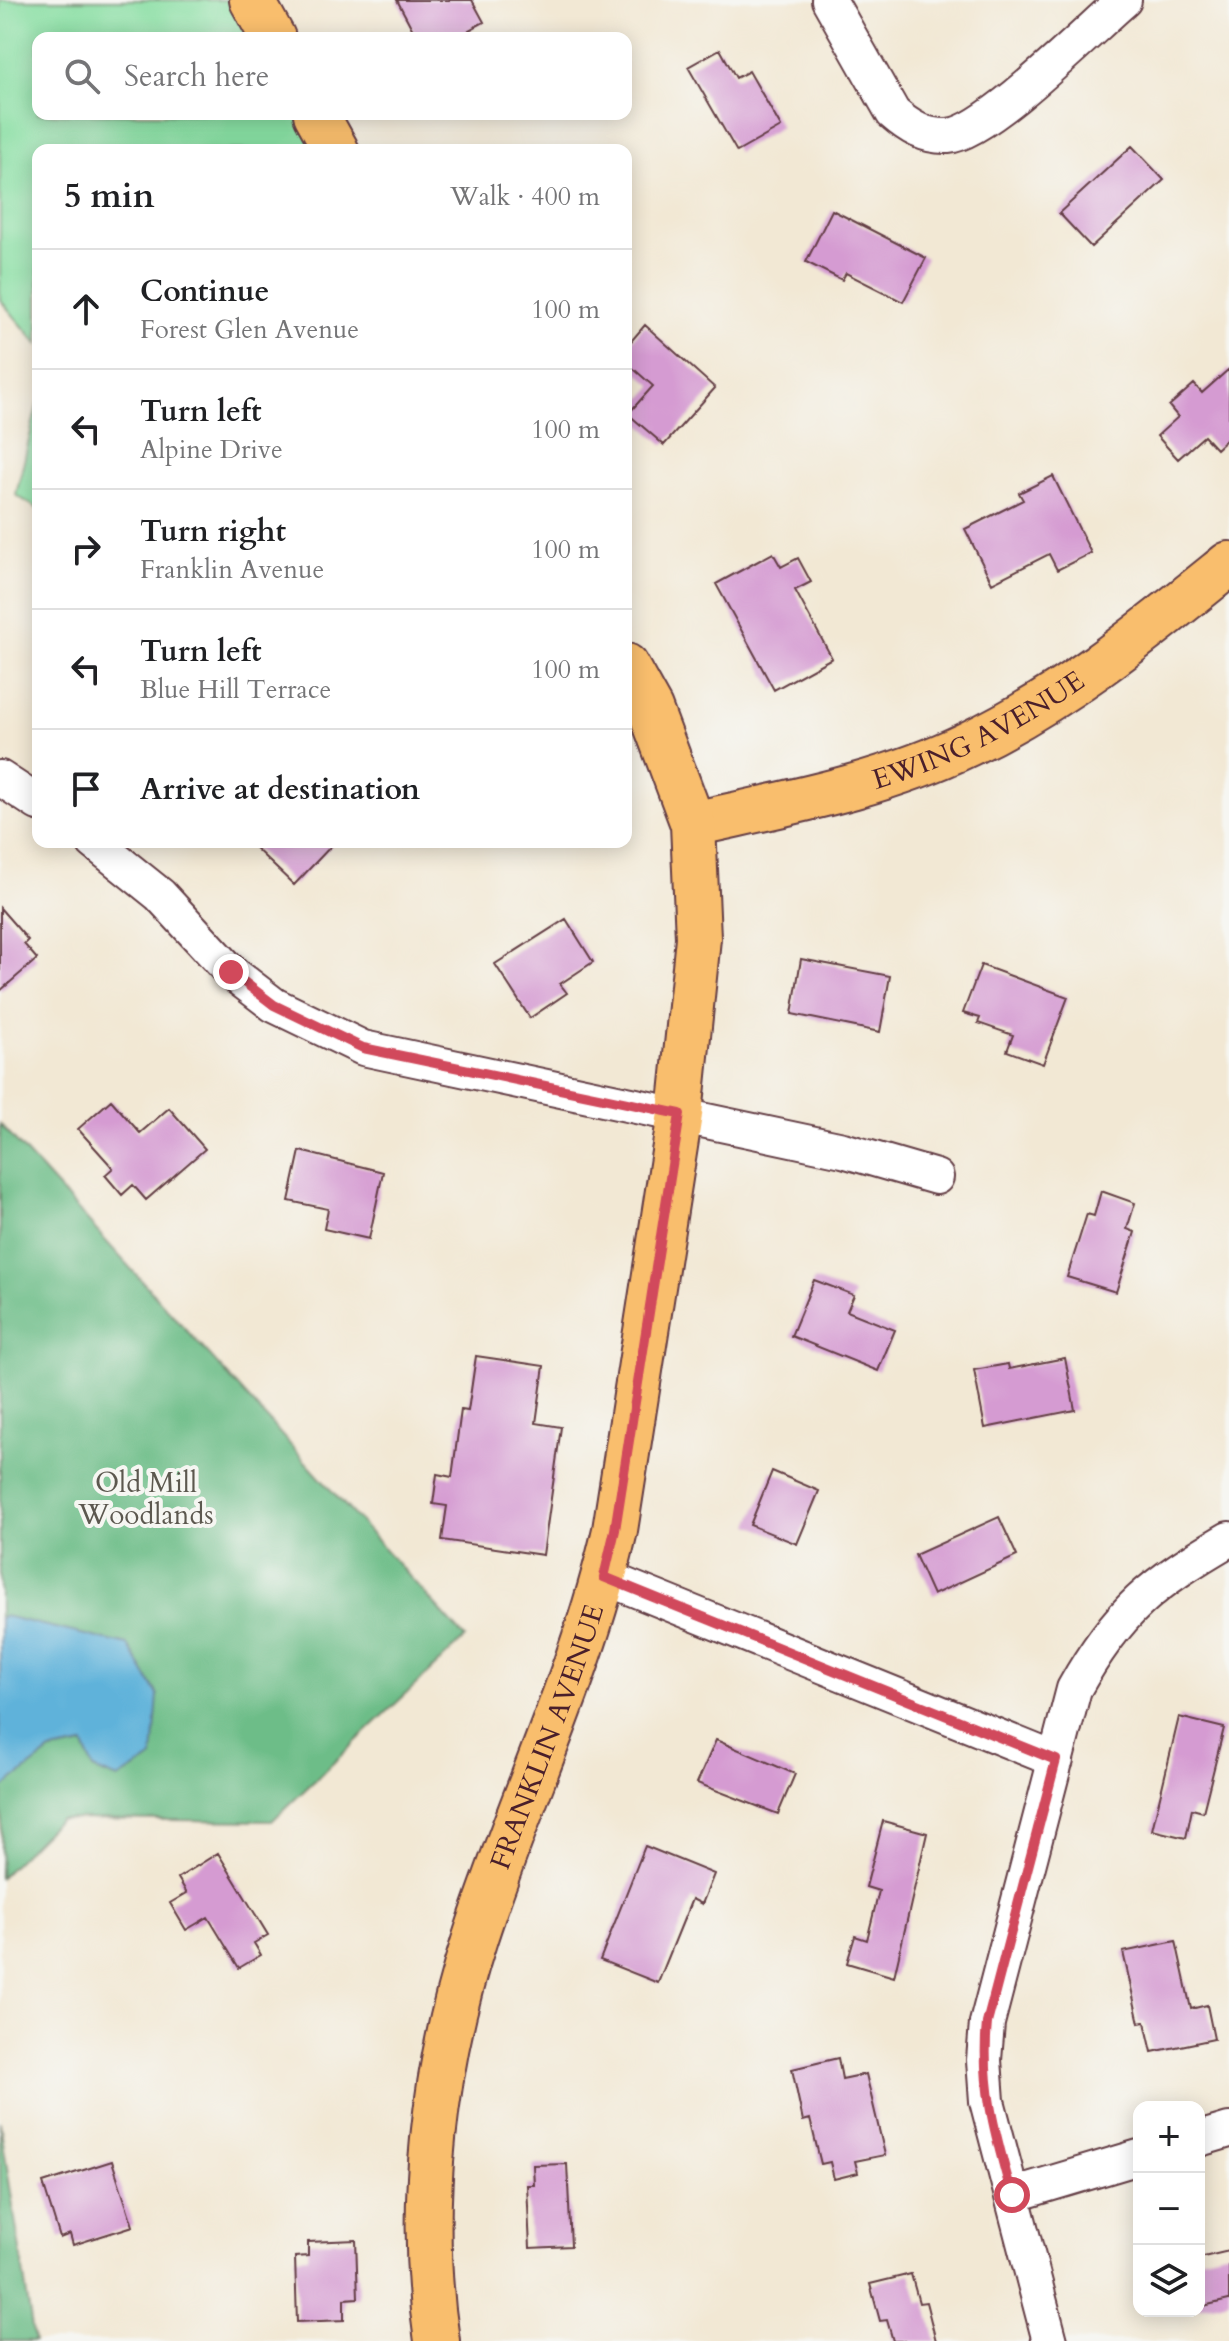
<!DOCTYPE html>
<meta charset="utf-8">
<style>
body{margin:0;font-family:Cardo,serif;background:#f2f2f2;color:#202124}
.controls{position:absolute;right:24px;bottom:24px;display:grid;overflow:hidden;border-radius:16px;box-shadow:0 4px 20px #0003}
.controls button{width:72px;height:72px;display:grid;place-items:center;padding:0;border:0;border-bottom:2px solid #e0e0e0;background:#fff;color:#202124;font:40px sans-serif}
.stop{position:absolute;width:24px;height:24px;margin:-18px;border:6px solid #d1495b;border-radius:50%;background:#fff}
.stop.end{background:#d1495b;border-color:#fff;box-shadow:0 2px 8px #0008}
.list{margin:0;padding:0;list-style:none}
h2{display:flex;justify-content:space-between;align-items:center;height:104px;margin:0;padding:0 32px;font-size:34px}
h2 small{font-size:26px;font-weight:400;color:#757577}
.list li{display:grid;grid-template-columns:52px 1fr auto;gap:24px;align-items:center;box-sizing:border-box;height:120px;padding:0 32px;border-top:2px solid #e0e0e0}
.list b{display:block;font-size:30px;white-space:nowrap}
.list p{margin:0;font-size:26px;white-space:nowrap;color:#757577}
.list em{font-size:26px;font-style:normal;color:#757577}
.icon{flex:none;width:44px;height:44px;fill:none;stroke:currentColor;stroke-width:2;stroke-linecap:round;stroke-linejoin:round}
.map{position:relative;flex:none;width:1229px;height:2341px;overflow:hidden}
.search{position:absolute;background:#fff;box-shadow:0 4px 20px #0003;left:32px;top:32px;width:600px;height:88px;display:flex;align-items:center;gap:20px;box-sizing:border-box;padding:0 28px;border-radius:16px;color:#757577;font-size:30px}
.panel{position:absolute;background:#fff;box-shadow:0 4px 20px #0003;left:32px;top:144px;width:600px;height:704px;border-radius:16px}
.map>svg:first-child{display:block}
.green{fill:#87dea2;stroke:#687e66;stroke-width:2}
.forest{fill:#6dbd88;stroke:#5c6e5a;stroke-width:2}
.water{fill:#5eb2da;stroke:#546882;stroke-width:2}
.building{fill:#d59bd2}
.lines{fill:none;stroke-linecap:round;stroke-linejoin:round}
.minor-casing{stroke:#633d44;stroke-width:38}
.primary-casing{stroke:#633d44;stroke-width:48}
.minor{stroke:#fff;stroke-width:34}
.primary{stroke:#f9be6d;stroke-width:44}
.route{stroke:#d1495b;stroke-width:10}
.labels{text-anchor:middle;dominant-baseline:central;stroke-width:8;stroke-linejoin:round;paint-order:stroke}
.street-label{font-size:28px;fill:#4a1f2b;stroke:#f6f6f2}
.park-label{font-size:28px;fill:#5c584f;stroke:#f6f6f2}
</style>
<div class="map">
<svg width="1229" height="2341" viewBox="0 0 1229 2341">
<rect width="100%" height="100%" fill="#f6f6f2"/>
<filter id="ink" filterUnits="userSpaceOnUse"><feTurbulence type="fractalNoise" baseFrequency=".0125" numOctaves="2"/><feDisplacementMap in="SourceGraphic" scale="16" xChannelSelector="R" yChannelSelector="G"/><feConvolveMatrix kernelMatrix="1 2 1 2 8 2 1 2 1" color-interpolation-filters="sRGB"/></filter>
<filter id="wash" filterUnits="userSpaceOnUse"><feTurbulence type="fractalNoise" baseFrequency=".006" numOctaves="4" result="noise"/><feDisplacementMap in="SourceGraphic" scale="32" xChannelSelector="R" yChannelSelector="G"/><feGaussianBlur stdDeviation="1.8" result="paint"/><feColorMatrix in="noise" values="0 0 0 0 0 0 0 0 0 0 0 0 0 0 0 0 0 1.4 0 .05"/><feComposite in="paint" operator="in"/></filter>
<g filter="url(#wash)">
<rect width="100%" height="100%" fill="#f2e8d4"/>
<path class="green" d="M 0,0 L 252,0 L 273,38 L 38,38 L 38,114 L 316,114 L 336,150 L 38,150 L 38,344 L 0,300 Z
M 38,402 L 38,509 L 16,495 Z"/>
<path class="forest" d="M 0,1124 L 465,1638 L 272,1821 L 59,1819 L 0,1878 L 3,1787 L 51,1751 L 84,1745 L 93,1769 L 118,1779 L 153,1757 L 4,1616 L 0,1618 Z
M 0,2122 L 34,2341 L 0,2341 Z"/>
<path class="water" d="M 4,1616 L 128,1645 L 158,1695 L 153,1757 L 118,1779 L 93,1769 L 84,1745 L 51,1751 L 0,1790 L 0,1618 Z"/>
<g id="blocks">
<path class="building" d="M 397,0 L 472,0 L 484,22 L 469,30 L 473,38 L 417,38 Z
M 720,49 L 736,78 L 749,71 L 781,127 L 737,152 L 688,67 Z
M 1132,146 L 1164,180 L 1091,247 L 1059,213 Z
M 832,210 L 926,258 L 903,302 L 846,273 L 842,280 L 806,262 Z
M 645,325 L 715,388 L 664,445 L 628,414 L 653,386 L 626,362 L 626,347 Z
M 1229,369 L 1229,437 L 1216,449 L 1204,436 L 1178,459 L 1157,436 L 1178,417 L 1169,406 L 1194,384 L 1202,393 Z
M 1053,476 L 1091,553 L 1057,570 L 1049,554 L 992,583 L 965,529 L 1023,500 L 1019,493 Z
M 773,553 L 781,567 L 798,558 L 811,582 L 795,590 L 832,658 L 774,690 L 716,584 Z
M 249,842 L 335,842 L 294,885 Z
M 0,908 L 28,940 L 24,944 L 37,959 L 0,991 Z
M 566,919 L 593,962 L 560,984 L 567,993 L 530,1018 L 495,964 Z
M 801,959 L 890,976 L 880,1032 L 792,1014 Z
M 981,965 L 1068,997 L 1043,1064 L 1007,1051 L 1013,1035 L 978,1023 L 980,1018 L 963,1013 Z
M 111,1100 L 140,1133 L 169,1108 L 205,1149 L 146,1200 L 133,1185 L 122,1195 L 105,1175 L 113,1168 L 78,1129 Z
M 300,1151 L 383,1172 L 369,1239 L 324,1229 L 328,1209 L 289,1201 Z
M 1101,1191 L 1135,1203 L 1127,1229 L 1135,1232 L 1116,1292 L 1067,1277 L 1087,1214 L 1094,1216 Z
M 814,1280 L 854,1295 L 847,1311 L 895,1330 L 878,1371 L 791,1336 Z
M 476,1356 L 544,1366 L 536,1423 L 561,1427 L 543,1555 L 442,1540 L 447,1506 L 433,1504 L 437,1474 L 452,1477 L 461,1410 L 468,1411 Z
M 1065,1358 L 1075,1410 L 985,1428 L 974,1370 L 1008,1364 L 1009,1369 Z
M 772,1471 L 819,1491 L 797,1544 L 750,1525 Z
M 999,1517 L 1017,1556 L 933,1595 L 915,1555 Z
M 1179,1717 L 1224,1728 L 1203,1812 L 1192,1809 L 1186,1838 L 1152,1830 Z
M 716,1740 L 795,1774 L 778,1814 L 697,1783 Z
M 883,1821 L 927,1833 L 894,1977 L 847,1963 L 855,1936 L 867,1940 L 879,1891 L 866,1887 Z
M 645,1846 L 714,1874 L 702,1904 L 692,1899 L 658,1983 L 600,1960 Z
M 218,1853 L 268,1935 L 254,1943 L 261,1955 L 239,1968 L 208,1917 L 186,1930 L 170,1903 L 187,1893 L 178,1878 Z
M 1176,1941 L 1191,2009 L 1207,2005 L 1214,2039 L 1152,2052 L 1145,2022 L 1139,2023 L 1123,1952 Z
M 838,2058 L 842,2079 L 866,2074 L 885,2155 L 855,2161 L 858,2173 L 834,2179 L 830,2162 L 821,2164 L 810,2119 L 803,2121 L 792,2069 Z
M 112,2161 L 133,2226 L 73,2245 L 70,2234 L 60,2238 L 43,2183 Z
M 567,2164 L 571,2246 L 530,2248 L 527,2185 L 534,2185 L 533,2165 Z
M 356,2240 L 358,2298 L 344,2299 L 344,2320 L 297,2322 L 295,2257 L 308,2256 L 308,2242 Z
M 1229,2251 L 1229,2300 L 1199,2307 L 1199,2258 Z
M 911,2274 L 919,2303 L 926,2302 L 936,2341 L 893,2341 L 887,2320 L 880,2321 L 870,2284 Z"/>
</g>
</g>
<g filter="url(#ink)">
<use href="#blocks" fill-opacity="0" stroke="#633d44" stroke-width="2"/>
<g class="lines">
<g class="minor-casing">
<path id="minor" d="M 829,0 L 893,113 C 909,127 925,137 948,136 C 987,133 1090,29 1124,0
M 0,778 L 38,803
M 94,842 L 160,895 L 231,972 L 274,1005 L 363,1048 L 843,1150 L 936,1177
M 604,1577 L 1056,1760
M 1199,2139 L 1229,2130
M 1012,2195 L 1139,2157
M 1050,2341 L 987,2101 L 984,2060 L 987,2023 L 1074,1689 C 1118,1610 1152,1584 1229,1539"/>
</g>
<g class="primary-casing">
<g id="primary">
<path d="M 252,0 L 273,38"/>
<path d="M 316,114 L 336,150"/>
<path id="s1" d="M 693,824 C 786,803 882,786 968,744 C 1065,698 1146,631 1229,564"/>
<path id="s2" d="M 437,2341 C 417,2209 434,2065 475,1938 C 519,1801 583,1672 615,1530 L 680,1114 L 698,938 L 693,824 L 650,709 L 626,666"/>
</g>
</g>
<use href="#minor" class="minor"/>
<use href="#primary" class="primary"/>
</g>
</g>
<g class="lines" filter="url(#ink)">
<path class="route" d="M 231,972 L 274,1005 L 363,1048 L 680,1114 L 615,1530 L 604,1577 L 1056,1760 L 987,2023 C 981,2087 995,2134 1012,2195"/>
</g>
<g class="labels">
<g class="street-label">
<text stroke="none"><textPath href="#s1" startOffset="302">EWING AVENUE</textPath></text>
<text stroke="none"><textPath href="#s2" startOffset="622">FRANKLIN AVENUE</textPath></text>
</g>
<g class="park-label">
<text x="146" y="1483">Old Mill<tspan x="146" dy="32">Woodlands</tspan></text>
</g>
</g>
</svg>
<div class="controls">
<button>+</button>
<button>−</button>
<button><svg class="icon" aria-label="layers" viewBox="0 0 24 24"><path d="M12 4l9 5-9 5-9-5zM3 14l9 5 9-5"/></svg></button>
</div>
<div class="stop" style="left:1012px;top:2195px"></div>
<div class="stop end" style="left:231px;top:972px"></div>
<div class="search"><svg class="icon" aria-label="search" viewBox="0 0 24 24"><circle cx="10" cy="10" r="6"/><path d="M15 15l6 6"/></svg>Search here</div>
<section class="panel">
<h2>5 min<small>Walk · 400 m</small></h2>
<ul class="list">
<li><svg class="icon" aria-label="ahead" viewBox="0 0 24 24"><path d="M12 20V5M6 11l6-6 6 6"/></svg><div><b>Continue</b><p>Forest Glen Avenue</p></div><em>100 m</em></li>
<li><svg class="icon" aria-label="left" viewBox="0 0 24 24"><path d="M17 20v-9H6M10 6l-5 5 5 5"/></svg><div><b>Turn left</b><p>Alpine Drive</p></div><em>100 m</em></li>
<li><svg class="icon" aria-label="right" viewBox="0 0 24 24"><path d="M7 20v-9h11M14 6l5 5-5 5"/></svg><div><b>Turn right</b><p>Franklin Avenue</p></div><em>100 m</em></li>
<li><svg class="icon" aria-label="left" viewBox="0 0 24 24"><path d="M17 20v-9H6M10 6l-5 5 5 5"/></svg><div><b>Turn left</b><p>Blue Hill Terrace</p></div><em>100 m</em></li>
<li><svg class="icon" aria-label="arrive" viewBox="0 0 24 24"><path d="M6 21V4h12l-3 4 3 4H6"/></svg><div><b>Arrive at destination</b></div></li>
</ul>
</section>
</div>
